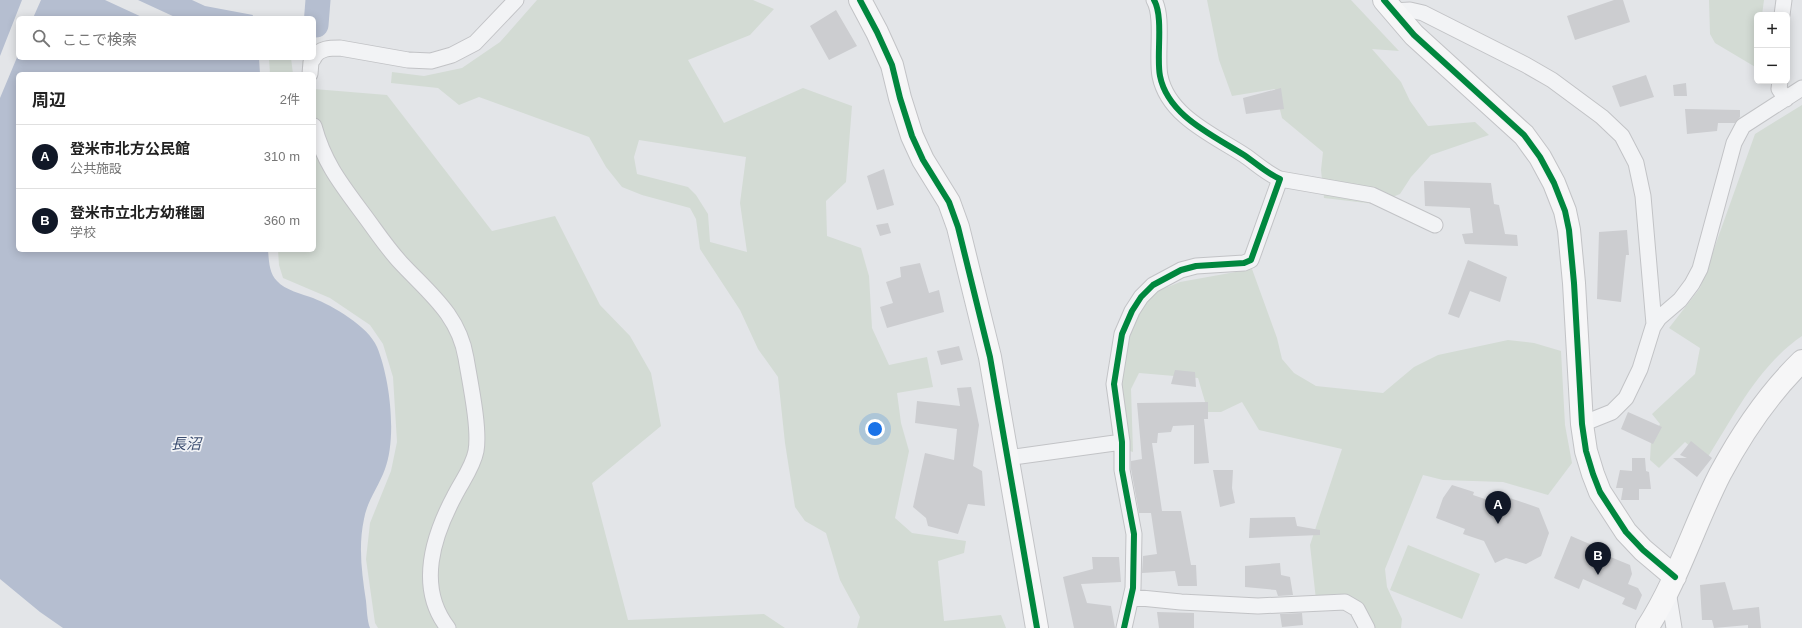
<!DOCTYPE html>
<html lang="ja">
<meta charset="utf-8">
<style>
body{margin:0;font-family:Helvetica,"Noto Sans JP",sans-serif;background:#f6f6f6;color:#222}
.controls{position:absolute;right:12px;top:12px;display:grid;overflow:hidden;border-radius:6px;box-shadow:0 2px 10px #0003}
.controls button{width:36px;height:36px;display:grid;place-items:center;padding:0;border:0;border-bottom:1px solid #e0e0e0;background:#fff;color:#222;font:20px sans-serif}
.you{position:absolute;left:875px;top:429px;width:14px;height:14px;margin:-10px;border:3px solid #fff;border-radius:50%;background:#1a73e8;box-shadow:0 0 0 6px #1a73e833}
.badge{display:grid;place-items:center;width:26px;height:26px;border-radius:50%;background:#111827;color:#fff;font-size:13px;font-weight:700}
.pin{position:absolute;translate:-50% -33px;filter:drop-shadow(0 1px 2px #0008)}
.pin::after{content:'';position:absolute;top:21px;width:14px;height:12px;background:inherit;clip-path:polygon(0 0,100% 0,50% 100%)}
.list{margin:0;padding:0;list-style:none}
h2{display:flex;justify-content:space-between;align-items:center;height:52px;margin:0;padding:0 16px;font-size:17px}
h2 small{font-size:13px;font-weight:400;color:#767676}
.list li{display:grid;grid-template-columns:26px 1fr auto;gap:12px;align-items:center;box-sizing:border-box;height:64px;padding:0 16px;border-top:1px solid #e0e0e0}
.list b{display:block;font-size:15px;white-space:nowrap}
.list p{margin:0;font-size:13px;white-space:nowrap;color:#767676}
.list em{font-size:13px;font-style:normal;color:#767676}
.icon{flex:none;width:22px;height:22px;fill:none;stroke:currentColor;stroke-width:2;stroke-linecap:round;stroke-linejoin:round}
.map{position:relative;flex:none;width:1802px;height:628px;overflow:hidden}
.search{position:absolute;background:#fff;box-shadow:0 2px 10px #0003;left:16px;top:16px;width:300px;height:44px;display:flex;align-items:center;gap:10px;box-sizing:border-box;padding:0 14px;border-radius:6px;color:#767676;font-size:15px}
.panel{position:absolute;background:#fff;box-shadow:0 2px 10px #0003;left:16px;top:72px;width:300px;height:180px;border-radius:6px}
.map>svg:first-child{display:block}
.green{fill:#d3dbd4;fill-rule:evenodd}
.water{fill:#b5bed0}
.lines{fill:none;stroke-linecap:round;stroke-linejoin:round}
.river{stroke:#b5bed0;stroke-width:25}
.building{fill:#cccdd0}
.street-casing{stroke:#c2c3c6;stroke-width:17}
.secondary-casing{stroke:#c2c3c6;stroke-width:24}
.street{stroke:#f2f3f5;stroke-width:15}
.secondary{stroke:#f6f6f7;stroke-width:22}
.cycleway-casing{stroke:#f1f3f6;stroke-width:8}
.cycleway{stroke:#00873e;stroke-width:6}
.labels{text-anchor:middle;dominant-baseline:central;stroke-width:3.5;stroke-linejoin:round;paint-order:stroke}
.water-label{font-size:15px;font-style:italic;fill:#3a4c6f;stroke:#f1f3f6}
</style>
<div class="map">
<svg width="1802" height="628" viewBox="0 0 1802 628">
<rect width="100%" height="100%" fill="#e3e5e8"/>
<path class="green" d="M 537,0 L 753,0 L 774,9 L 750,35 L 688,60 L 724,123 L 803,88 L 852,106 L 846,182 L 826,201 L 827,236 L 861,248 L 869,276 L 872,328 L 889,365 L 927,357 L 933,387 L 897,393 L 901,423 L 909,451 L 895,518 L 912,533 L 966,541 L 964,553 L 938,561 L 944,621 L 1001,615 L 1006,628 L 857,628 L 860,617 L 840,580 L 826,533 L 805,521 L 795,507 L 785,443 L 778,377 L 758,349 L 740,310 L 700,249 L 696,219 L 690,208 L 642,195 L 622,187 L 606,167 L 589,137 L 479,97 L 459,105 L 438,88 L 391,83 L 392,72 L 424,76 L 462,68 L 500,42 ZM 639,140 L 746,157 L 740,203 L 747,252 L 710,242 L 708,214 L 696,195 L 688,187 L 637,174 L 634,157 Z
M 1207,0 L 1351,0 L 1399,51 L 1372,49 L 1401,82 L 1410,101 L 1428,126 L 1475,122 L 1489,135 L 1431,155 L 1411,177 L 1400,194 L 1375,204 L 1324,198 L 1321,170 L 1323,152 L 1282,118 L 1275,89 L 1232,96 L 1219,60 Z
M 1709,0 L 1764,0 L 1762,15 L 1757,15 L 1757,68 L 1715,43 L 1710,34 Z
M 269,58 L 291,58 L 293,74 L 270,74 Z
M 314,89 L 387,95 L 492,231 L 555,216 L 600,305 L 630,336 L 651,373 L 661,426 L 592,483 L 628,620 L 764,614 L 785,628 L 378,628 L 375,623 L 366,559 L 370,523 L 391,471 L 397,442 L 393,377 L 383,344 L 370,325 L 330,298 L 283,278 L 279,265 L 278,250 L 314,250 Z
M 1802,105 L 1802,336 C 1758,366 1734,416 1706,460 L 1685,442 L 1659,468 L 1650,460 L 1651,441 L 1660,424 L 1652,414 L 1695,374 L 1700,348 L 1669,328 L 1700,288 L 1755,134 Z
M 1252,269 L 1277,338 L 1282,359 L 1294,373 L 1316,386 L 1383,393 L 1414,367 L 1438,355 L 1508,340 L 1534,343 L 1561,351 L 1565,425 L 1572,463 L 1548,495 L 1503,482 L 1443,480 L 1423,475 L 1385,569 L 1387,587 L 1402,619 L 1401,628 L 1372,628 L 1347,608 L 1317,609 L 1310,545 L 1342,449 L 1259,430 L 1242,402 L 1221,412 L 1208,412 L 1198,378 L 1139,373 L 1131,389 L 1133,452 L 1116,447 L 1114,426 L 1127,344 L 1137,316 L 1153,293 L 1180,282 Z
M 1408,545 L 1480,574 L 1462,619 L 1390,590 Z"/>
<path class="water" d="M 0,0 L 22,0 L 0,56 Z
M 41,0 L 105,0 L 144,18 L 33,18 Z
M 138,0 L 192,0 L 205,6 L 253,15 L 252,18 L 177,18 Z
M 18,55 L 18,58 L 259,58 L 260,74 L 18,74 L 18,250 L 268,250 C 269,261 269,273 277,281 C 285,290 302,294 313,298 C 333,306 368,326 377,347 C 390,378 397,437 385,469 C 379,486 367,501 364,519 C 358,547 362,574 366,601 C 367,610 367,620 370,628 L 63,628 L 40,612 L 0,579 L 0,98 Z"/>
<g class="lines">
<path class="river" d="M 314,25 L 316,25 L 318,0"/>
</g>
<path class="building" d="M 1614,0 L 1623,0 L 1630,22 L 1575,40 L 1567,16 Z
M 836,10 L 857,46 L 829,60 L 810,26 Z
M 1646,75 L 1654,97 L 1620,107 L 1612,86 Z
M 1686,83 L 1687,96 L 1674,96 L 1673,85 Z
M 1281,88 L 1284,109 L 1246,114 L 1243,98 Z
M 1685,109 L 1740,110 L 1740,117 L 1735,123 L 1718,123 L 1717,131 L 1687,134 Z
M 884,169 L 894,205 L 877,210 L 867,176 Z
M 1424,181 L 1491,183 L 1494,204 L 1499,205 L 1505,234 L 1517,235 L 1518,246 L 1465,244 L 1462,234 L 1473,233 L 1470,208 L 1425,206 Z
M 888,223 L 891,233 L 880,236 L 876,225 Z
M 1627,230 L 1629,255 L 1626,255 L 1621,302 L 1597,299 L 1599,232 Z
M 1468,260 L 1507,277 L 1500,302 L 1470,291 L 1459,318 L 1448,314 Z
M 920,263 L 929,293 L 939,290 L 944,312 L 887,328 L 880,307 L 893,303 L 886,282 L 901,277 L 900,267 Z
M 959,346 L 963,360 L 941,365 L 937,351 Z
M 1175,370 L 1195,372 L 1196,387 L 1171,384 Z
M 971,387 L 979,425 L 973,466 L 982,471 L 985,506 L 968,504 L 958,534 L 928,526 L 926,518 L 913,507 L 925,453 L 954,460 L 957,429 L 915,423 L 917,401 L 960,406 L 957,388 Z
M 1208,402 L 1208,419 L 1204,419 L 1209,463 L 1194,464 L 1194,425 L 1173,426 L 1171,432 L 1158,433 L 1157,443 L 1152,443 L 1162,511 L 1181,511 L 1191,565 L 1196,565 L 1197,586 L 1178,586 L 1175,571 L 1142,573 L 1143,556 L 1157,554 L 1151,513 L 1139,513 L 1131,469 L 1131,461 L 1142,459 L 1137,403 Z
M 1628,412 L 1662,427 L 1653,444 L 1621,429 Z
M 1691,441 L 1712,458 L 1697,477 L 1673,458 L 1687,458 L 1680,455 Z
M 1632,458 L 1645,458 L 1646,471 L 1649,472 L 1651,489 L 1639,489 L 1639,500 L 1621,500 L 1623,488 L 1616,488 L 1620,470 L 1632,471 Z
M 1213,470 L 1233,470 L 1232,488 L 1235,503 L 1220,507 Z
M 1452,485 L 1474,492 L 1473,495 L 1494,502 L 1495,497 L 1504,496 L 1539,508 L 1549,533 L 1541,556 L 1526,564 L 1506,558 L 1495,563 L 1484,541 L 1463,534 L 1465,529 L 1436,518 L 1443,498 Z
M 1295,517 L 1297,526 L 1320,530 L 1320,535 L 1249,538 L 1250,518 Z
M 1571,536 L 1592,545 L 1591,549 L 1630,565 L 1632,574 L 1628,584 L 1638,588 L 1642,595 L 1636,610 L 1622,604 L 1625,598 L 1583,579 L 1579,589 L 1554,578 Z
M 1092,557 L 1119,557 L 1121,582 L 1081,584 L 1087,603 L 1111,606 L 1115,628 L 1074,628 L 1063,577 L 1093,569 Z
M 1280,563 L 1281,575 L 1290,577 L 1293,595 L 1278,596 L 1276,590 L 1245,587 L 1245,566 Z
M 1725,582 L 1733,610 L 1759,607 L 1761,628 L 1748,628 L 1748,625 L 1714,628 L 1712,620 L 1702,620 L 1700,585 Z
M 1157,612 L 1194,613 L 1194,628 L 1159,628 Z
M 1302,613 L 1303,625 L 1282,627 L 1280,614 Z"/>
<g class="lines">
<g class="street-casing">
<path id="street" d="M 1392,11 L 1410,10 L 1423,13 L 1526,65 L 1552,80 L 1602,117 L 1622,136 L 1636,163 L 1643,196 L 1654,324
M 1782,15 L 1784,0
M 314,57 C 320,48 330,48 340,48 L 408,60 L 431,61 L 452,55 L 475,43 L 516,0
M 310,74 L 311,62 L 314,58
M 1780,81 L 1779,89 L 1786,99
M 314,126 C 324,163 341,184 364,215 C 376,231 387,248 401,263 C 429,293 459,315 466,358 C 470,382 480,429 476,451 C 473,467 462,481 455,495 C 433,536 416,587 448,628
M 1280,179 L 1372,195 L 1435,225
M 1582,424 L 1612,412 L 1626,398 L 1640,369 L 1653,327 L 1659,318 L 1680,300 L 1692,284 L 1700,269 L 1734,143 L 1743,126 L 1802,88
M 1007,458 L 1122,442
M 1668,591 L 1674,628
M 1131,597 L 1181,602 L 1258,606 L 1345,602 L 1357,609 L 1367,628
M 1124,628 L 1133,588 L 1134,534 L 1122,470 L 1122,442 L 1114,384 L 1122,334 L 1132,311 L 1141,297 L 1153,285 L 1181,270 L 1196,266 L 1244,263 L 1251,260 L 1280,179 C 1266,173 1256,163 1244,155 C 1213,135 1168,116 1160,76 C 1156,57 1164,17 1154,0"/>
</g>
<g class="secondary-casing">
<path id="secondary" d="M 860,0 L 877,32 L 892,65 L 900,98 L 912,136 L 923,160 L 949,202 L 958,227 L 990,357 L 1037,628
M 1384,0 L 1414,35 L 1524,135 L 1540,157 L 1554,183 L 1565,211 L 1569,230 L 1574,283 L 1582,424 L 1586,451 L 1593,474 L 1600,492 L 1626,532 L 1643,550 L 1675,577
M 1647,628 C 1678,580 1694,525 1720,474 C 1742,433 1768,394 1802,361"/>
</g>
<use href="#street" class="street"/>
<use href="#secondary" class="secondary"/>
<g class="cycleway-casing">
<path id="cycleway" d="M 860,0 L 877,32 L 892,65 L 900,98 L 912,136 L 923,160 L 949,202 L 958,227 L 990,357 L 1037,628
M 1384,0 L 1414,35 L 1524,135 L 1540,157 L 1554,183 L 1565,211 L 1569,230 L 1574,283 L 1582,424 L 1586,451 L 1593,474 L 1600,492 L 1626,532 L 1643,550 L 1675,577
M 1124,628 L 1133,588 L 1134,534 L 1122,470 L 1122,442 L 1114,384 L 1122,334 L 1132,311 L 1141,297 L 1153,285 L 1181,270 L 1196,266 L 1244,263 L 1251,260 L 1280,179 C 1266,173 1256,163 1244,155 C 1213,135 1168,116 1160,76 C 1156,57 1164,17 1154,0"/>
</g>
<use href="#cycleway" class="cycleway"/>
</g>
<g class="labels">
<g class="water-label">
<text x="186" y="443">長沼</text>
</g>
</g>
</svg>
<div class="controls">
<button>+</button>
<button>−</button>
</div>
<div class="you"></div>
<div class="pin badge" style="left:1498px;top:524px">A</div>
<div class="pin badge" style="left:1598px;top:575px">B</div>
<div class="search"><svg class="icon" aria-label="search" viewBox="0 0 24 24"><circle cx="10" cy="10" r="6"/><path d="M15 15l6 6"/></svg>ここで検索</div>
<section class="panel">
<h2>周辺<small>2件</small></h2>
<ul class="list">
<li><span class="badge">A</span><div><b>登米市北方公民館</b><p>公共施設</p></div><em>310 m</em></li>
<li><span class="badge">B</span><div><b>登米市立北方幼稚園</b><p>学校</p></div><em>360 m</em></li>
</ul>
</section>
</div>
